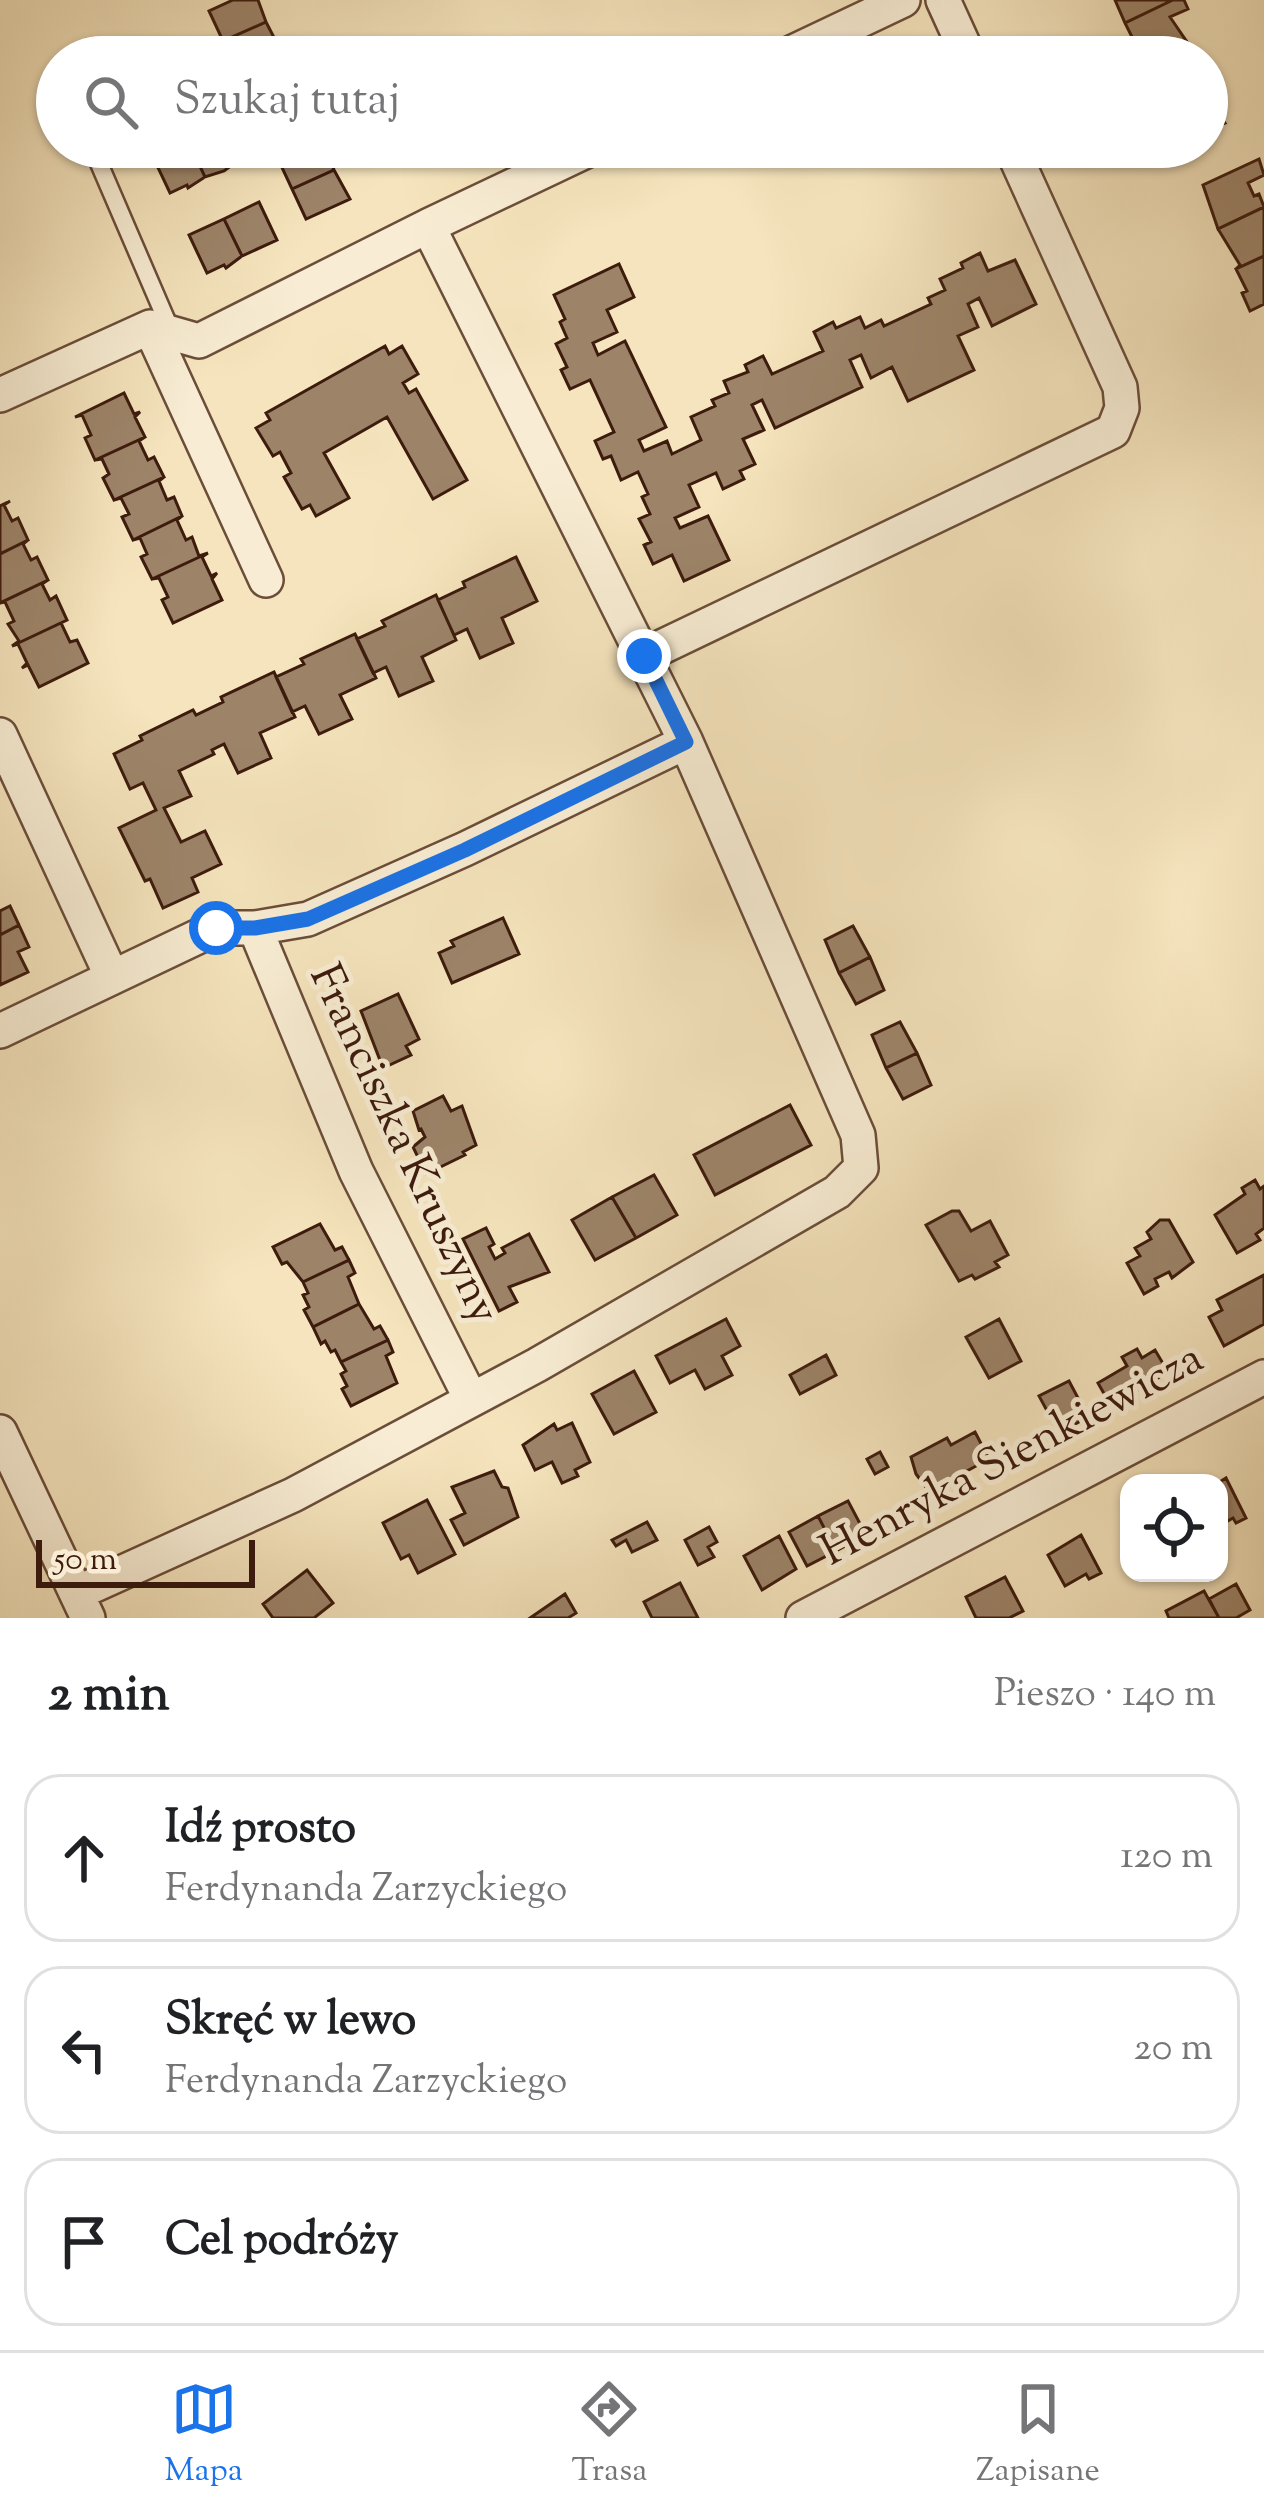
<!DOCTYPE html>
<html lang="pl">
<meta charset="utf-8">
<style>
body{margin:0;font-family:"Sorts Mill Goudy",serif;background:#f6f6f6;color:#202124}
.controls{position:absolute;right:36px;bottom:36px;display:grid;overflow:hidden;border-radius:24px;box-shadow:0 3px 9px #0004}
.controls button{width:108px;height:108px;display:grid;place-items:center;padding:0;border:0;border-bottom:3px solid #e0e0e0;background:#fff;color:#202124;font:60px sans-serif}
.scale{position:absolute;left:36px;bottom:30px;width:219px;box-sizing:border-box;padding-left:12px;border:6px solid #3d1b0d;border-top:0;font-size:33px;line-height:42px;white-space:nowrap;color:#3d1b0d;-webkit-text-stroke:9px #f8edd4;paint-order:stroke}
.stop{position:absolute;width:36px;height:36px;margin:-27px;border:9px solid #1a73e8;border-radius:50%;background:#fff}
.stop.end{background:#1a73e8;border-color:#fff;box-shadow:0 3px 12px #0008}
.list{margin:0;padding:0;list-style:none}
h2{display:flex;justify-content:space-between;align-items:center;height:156px;margin:0;padding:0 48px;font-size:51px}
h2 small{font-size:39px;font-weight:400;color:#757577}
.list li{display:grid;grid-template-columns:78px 1fr auto;gap:36px;align-items:center;box-sizing:border-box;height:168px;margin:0 24px 24px;padding:0 24px;border:3px solid #e0e0e0;border-radius:36px}
.list b{display:block;font-size:45px;white-space:nowrap}
.list p{margin:0;font-size:39px;white-space:nowrap;color:#757577}
.list em{font-size:39px;font-style:normal;color:#757577}
.icon{flex:none;width:66px;height:66px;fill:none;stroke:currentColor;stroke-width:2;stroke-linecap:round;stroke-linejoin:round}
.map{position:relative;flex:none;width:1264px;height:1618px;overflow:hidden}
.search{position:absolute;background:#fff;box-shadow:0 3px 9px #0004;left:36px;right:36px;top:36px;height:132px;display:flex;align-items:center;gap:30px;box-sizing:border-box;padding:0 42px;border-radius:66px;color:#757577;font-size:45px}
.sheet{height:732px;background:#fff}
nav{display:flex;justify-content:space-around;align-items:center;box-sizing:border-box;height:168px;border-top:3px solid #e0e0e0;background:#fff;font-size:33px;color:#757577}
nav a{display:grid;justify-items:center;gap:6px}
nav .on{color:#1a73e8}
.map>svg:first-child{display:block}
.building{fill:#9d8469;stroke:#3d1b0d;stroke-width:3}
.lines{fill:none;stroke-linecap:round;stroke-linejoin:round}
.service-casing{stroke:#6b4d39;stroke-width:21}
.minor-casing{stroke:#6b4d39;stroke-width:38}
.service{stroke:#f8edd4;stroke-width:16}
.minor{stroke:#f8edd4;stroke-width:33}
.route{stroke:#1a73e8;stroke-width:15}
.labels{text-anchor:middle;dominant-baseline:central;stroke-width:10;stroke-linejoin:round;paint-order:stroke}
.street-label{font-size:45px;fill:#3d1b0d;stroke:#f8edd4}
</style>
<div class="map">
<svg width="1264" height="1618" viewBox="0 0 1264 1618">
<rect width="100%" height="100%" fill="#f5e4bd"/>
<filter id="stains"><feTurbulence type="fractalNoise" baseFrequency=".00167" numOctaves="4"/><feColorMatrix values="0 0 0 0 .2 0 0 0 0 .09 0 0 0 0 .02 0 0 0 .5 -.17"/></filter>
<radialGradient id="worn" r=".72"><stop offset=".6" stop-color="#630" stop-opacity="0"/><stop offset="1" stop-color="#630" stop-opacity=".3"/></radialGradient>
<path class="building" d="M 233,0 L 258,0 L 266,22 L 223,41 L 209,11 Z
M 1115,0 L 1173,0 L 1125,23 Z
M 1173,0 L 1184,0 L 1188,9 L 1170,17 L 1187,42 L 1155,57 L 1136,57 L 1131,47 L 1136,45 L 1125,23 Z
M 266,22 L 281,51 L 268,57 L 231,57 L 223,41 Z
M 1187,42 L 1192,53 L 1188,57 L 1155,57 Z
M 185,43 L 191,57 L 155,57 Z
M 1219,75 L 1224,89 L 1207,96 L 1207,81 Z
M 1207,97 L 1225,123 L 1207,131 Z
M 169,147 L 191,147 L 205,177 L 188,188 L 187,185 L 170,193 L 152,155 Z
M 191,147 L 233,147 L 239,160 L 224,171 L 205,177 Z
M 304,147 L 326,147 L 334,170 L 292,189 L 278,159 Z
M 1259,159 L 1264,175 L 1248,183 L 1254,196 L 1259,194 L 1264,207 L 1218,229 L 1203,185 Z
M 334,170 L 350,199 L 306,219 L 292,189 Z
M 259,202 L 277,240 L 242,256 L 224,219 Z
M 1264,207 L 1264,256 L 1236,269 L 1240,265 L 1218,229 Z
M 224,219 L 242,256 L 226,268 L 224,265 L 207,273 L 189,235 Z
M 980,253 L 988,271 L 1015,260 L 1036,304 L 992,326 L 979,298 L 968,304 L 978,327 L 958,336 L 974,370 L 908,401 L 892,367 L 871,378 L 861,355 L 850,360 L 862,387 L 775,428 L 762,400 L 752,405 L 764,430 L 743,439 L 755,464 L 740,471 L 744,479 L 723,489 L 716,473 L 689,485 L 699,507 L 675,518 L 680,528 L 708,516 L 729,560 L 684,581 L 672,555 L 653,564 L 644,545 L 651,542 L 639,519 L 650,514 L 642,497 L 648,494 L 638,472 L 621,480 L 611,456 L 603,459 L 595,441 L 614,432 L 590,380 L 570,389 L 561,370 L 567,367 L 556,344 L 567,338 L 560,322 L 565,319 L 554,295 L 619,264 L 634,297 L 607,310 L 617,332 L 593,343 L 598,355 L 625,341 L 666,427 L 639,440 L 644,451 L 667,441 L 672,454 L 701,440 L 691,417 L 715,406 L 712,400 L 729,393 L 724,381 L 748,372 L 745,365 L 763,356 L 772,374 L 823,351 L 814,332 L 833,322 L 836,328 L 860,317 L 865,328 L 881,320 L 884,326 L 931,304 L 928,298 L 945,290 L 940,279 L 963,268 L 961,263 Z
M 1264,256 L 1264,304 L 1250,311 L 1242,293 L 1247,291 L 1236,269 Z
M 385,346 L 389,354 L 402,346 L 418,374 L 403,383 L 409,393 L 416,389 L 467,480 L 433,499 L 387,417 L 324,453 L 349,498 L 316,516 L 310,505 L 302,509 L 284,477 L 291,473 L 280,452 L 273,456 L 256,428 L 270,420 L 266,413 Z
M 124,393 L 134,414 L 140,412 L 135,417 L 145,437 L 95,460 L 85,438 L 91,435 L 82,415 L 75,417 Z
M 145,437 L 139,441 L 148,460 L 154,457 L 164,477 L 114,500 L 103,478 L 109,474 L 102,459 L 95,460 Z
M 164,477 L 159,481 L 167,500 L 174,497 L 182,516 L 133,540 L 122,517 L 129,514 L 121,498 L 114,500 Z
M 10,501 L 4,505 L 12,521 L 18,518 L 28,540 L 0,554 L 0,506 Z
M 182,516 L 177,520 L 186,540 L 192,537 L 199,556 L 208,553 L 152,579 L 141,557 L 147,554 L 140,538 L 133,540 Z
M 28,540 L 23,544 L 31,560 L 37,557 L 48,580 L 0,603 L 0,554 Z
M 208,553 L 202,557 L 211,576 L 217,573 L 212,579 L 222,600 L 173,623 L 162,600 L 168,597 L 159,578 L 152,579 Z
M 516,557 L 537,601 L 502,618 L 513,643 L 480,658 L 467,629 L 454,635 L 438,600 L 465,587 L 463,582 Z
M 48,580 L 42,584 L 50,600 L 56,596 L 67,620 L 12,646 L 19,641 L 8,624 L 14,621 L 5,602 L 0,603 Z
M 436,595 L 456,640 L 422,657 L 433,681 L 399,696 L 386,667 L 373,673 L 357,639 L 385,626 L 382,621 Z
M 67,620 L 61,623 L 70,642 L 77,640 L 88,663 L 39,687 L 28,665 L 22,668 L 27,663 L 18,644 L 12,646 Z
M 355,634 L 376,678 L 340,695 L 352,719 L 319,734 L 305,706 L 292,712 L 276,677 L 304,664 L 301,659 Z
M 274,672 L 295,717 L 260,733 L 271,758 L 238,773 L 224,744 L 212,750 L 214,754 L 179,771 L 191,796 L 164,808 L 181,842 L 205,831 L 221,864 L 192,878 L 198,892 L 163,908 L 150,879 L 145,881 L 119,828 L 156,810 L 143,783 L 130,789 L 114,754 L 142,740 L 140,736 L 193,710 L 196,715 L 223,702 L 221,697 Z
M 10,906 L 19,925 L 0,935 L 0,911 Z
M 503,918 L 519,954 L 452,983 L 439,953 L 454,946 L 451,941 Z
M 19,925 L 29,947 L 18,952 L 28,972 L 0,985 L 0,935 Z
M 853,926 L 870,957 L 839,973 L 825,940 Z
M 870,957 L 884,990 L 856,1004 L 839,973 Z
M 398,994 L 419,1039 L 406,1046 L 411,1055 L 383,1068 L 361,1011 Z
M 900,1022 L 917,1053 L 886,1068 L 872,1035 Z
M 917,1053 L 931,1085 L 903,1099 L 886,1068 Z
M 443,1096 L 451,1111 L 462,1106 L 476,1145 L 463,1152 L 465,1155 L 426,1174 L 413,1147 L 425,1137 L 421,1129 L 419,1130 L 413,1111 Z
M 790,1105 L 811,1145 L 715,1195 L 694,1155 Z
M 654,1175 L 677,1215 L 636,1238 L 612,1197 Z
M 1255,1180 L 1260,1189 L 1264,1186 L 1264,1228 L 1256,1234 L 1260,1240 L 1237,1253 L 1215,1215 L 1245,1194 L 1242,1188 Z
M 612,1197 L 636,1238 L 595,1260 L 572,1220 Z
M 952,1211 L 959,1211 L 971,1231 L 990,1221 L 1008,1255 L 995,1262 L 999,1267 L 975,1279 L 972,1275 L 959,1281 L 926,1225 Z
M 1160,1220 L 1169,1220 L 1193,1262 L 1172,1278 L 1169,1272 L 1155,1279 L 1158,1286 L 1144,1294 L 1127,1263 L 1140,1256 L 1135,1248 L 1151,1239 L 1147,1232 Z
M 320,1224 L 335,1250 L 342,1247 L 349,1260 L 303,1282 L 287,1262 L 282,1264 L 273,1247 Z
M 486,1228 L 494,1244 L 489,1247 L 495,1259 L 505,1253 L 502,1248 L 529,1234 L 549,1272 L 509,1287 L 517,1302 L 499,1311 L 463,1239 Z
M 349,1260 L 355,1273 L 348,1277 L 359,1304 L 313,1327 L 304,1310 L 309,1307 L 303,1295 L 308,1293 L 303,1282 Z
M 1264,1275 L 1264,1324 L 1224,1346 L 1209,1317 L 1222,1310 L 1217,1300 Z
M 359,1304 L 374,1329 L 380,1326 L 388,1340 L 341,1362 L 335,1350 L 331,1352 L 325,1341 L 321,1344 L 313,1327 Z
M 726,1319 L 740,1346 L 722,1356 L 732,1375 L 705,1389 L 695,1370 L 670,1383 L 656,1356 Z
M 999,1319 L 1021,1361 L 989,1378 L 966,1337 Z
M 388,1340 L 393,1352 L 386,1356 L 397,1383 L 351,1406 L 342,1389 L 347,1386 L 341,1374 L 346,1371 L 341,1362 Z
M 1137,1349 L 1142,1358 L 1155,1350 L 1168,1372 L 1111,1406 L 1098,1383 L 1127,1366 L 1122,1357 Z
M 826,1355 L 836,1375 L 800,1394 L 790,1375 Z
M 634,1371 L 656,1412 L 614,1434 L 592,1394 Z
M 1069,1381 L 1088,1417 L 1059,1433 L 1039,1396 Z
M 572,1423 L 590,1462 L 575,1470 L 578,1476 L 562,1483 L 552,1462 L 535,1470 L 523,1445 L 554,1424 L 557,1430 Z
M 975,1432 L 989,1459 L 965,1472 L 968,1477 L 932,1495 L 916,1474 L 911,1457 L 947,1438 L 951,1445 Z
M 880,1452 L 888,1467 L 875,1474 L 867,1459 Z
M 494,1471 L 502,1487 L 508,1488 L 518,1517 L 464,1545 L 451,1520 L 465,1513 L 452,1487 Z
M 1226,1478 L 1246,1518 L 1236,1523 L 1233,1518 L 1219,1526 L 1218,1483 Z
M 427,1500 L 455,1554 L 418,1573 L 409,1555 L 401,1559 L 383,1523 Z
M 848,1501 L 866,1535 L 836,1551 L 818,1516 Z
M 818,1516 L 836,1551 L 807,1566 L 789,1532 Z
M 647,1522 L 657,1540 L 632,1552 L 626,1540 L 616,1546 L 612,1540 Z
M 709,1527 L 717,1542 L 708,1547 L 714,1557 L 698,1565 L 685,1540 Z
M 1081,1535 L 1101,1573 L 1089,1579 L 1086,1574 L 1065,1586 L 1048,1555 Z
M 779,1536 L 796,1569 L 762,1590 L 744,1556 Z
M 307,1570 L 333,1603 L 314,1618 L 273,1618 L 263,1604 Z
M 1005,1577 L 1023,1611 L 1009,1618 L 976,1618 L 966,1597 Z
M 680,1583 L 698,1618 L 652,1618 L 644,1602 Z
M 1236,1584 L 1250,1610 L 1236,1618 L 1219,1618 L 1209,1599 Z
M 1204,1591 L 1219,1618 L 1169,1618 L 1166,1611 Z
M 565,1594 L 576,1613 L 568,1618 L 530,1618 Z"/>
<g class="lines">
<g class="service-casing">
<path id="service" d="M 92,147 L 172,333"/>
</g>
<g class="minor-casing">
<path id="minor" d="M 943,0 L 969,57
M 783,57 L 903,0
M 594,147 L 428,226 L 643,656
M 150,327 L 266,580
M 0,395 L 150,327 L 199,341 L 428,226
M 0,735 L 112,977
M 255,928 L 356,1171 L 471,1399
M 0,1031 L 216,928 L 255,928 L 308,919 L 465,849 L 686,742 L 643,656 L 1113,431 L 1122,408 L 1120,387 L 1011,147
M 0,1432 L 88,1618
M 77,1593 L 293,1495 L 537,1365 L 837,1192 L 861,1168 L 858,1135 L 686,742
M 803,1618 L 1264,1377"/>
</g>
<use href="#service" class="service"/>
<use href="#minor" class="minor"/>
</g>
<g class="lines">
<path class="route" d="M 216,928 L 255,928 L 308,919 L 465,850 L 686,742 L 644,656"/>
</g>
<g class="labels">
<g class="street-label">
<text transform="translate(402 1145) rotate(65)">Franciszka Kruszyny</text>
<text transform="translate(1013 1457) rotate(-28)">Henryka Sienkiewicza</text>
</g>
</g>
<rect width="100%" height="100%" filter="url(#stains)"/>
<rect width="100%" height="100%" fill="url(#worn)"/>
</svg>
<div class="controls">
<button><svg class="icon" aria-label="locate" viewBox="0 0 24 24"><circle cx="12" cy="12" r="6"/><path d="M12 2v4M12 18v4M2 12h4M18 12h4"/></svg></button>
</div>
<div class="scale">50 m</div>
<div class="stop" style="left:216px;top:928px"></div>
<div class="stop end" style="left:644px;top:656px"></div>
<div class="search"><svg class="icon" aria-label="search" viewBox="0 0 24 24"><circle cx="10" cy="10" r="6"/><path d="M15 15l6 6"/></svg>Szukaj tutaj</div>
</div>
<section class="sheet">
<h2>2 min<small>Pieszo · 140 m</small></h2>
<ul class="list">
<li><svg class="icon" aria-label="ahead" viewBox="0 0 24 24"><path d="M12 20V5M6 11l6-6 6 6"/></svg><div><b>Idź prosto</b><p>Ferdynanda Zarzyckiego</p></div><em>120 m</em></li>
<li><svg class="icon" aria-label="left" viewBox="0 0 24 24"><path d="M17 20v-9H6M10 6l-5 5 5 5"/></svg><div><b>Skręć w lewo</b><p>Ferdynanda Zarzyckiego</p></div><em>20 m</em></li>
<li><svg class="icon" aria-label="arrive" viewBox="0 0 24 24"><path d="M6 21V4h12l-3 4 3 4H6"/></svg><div><b>Cel podróży</b></div></li>
</ul>
</section>
<nav>
<a class="on"><svg class="icon" aria-label="map" viewBox="0 0 24 24"><path d="M3 6l6-2 6 2 6-2v14l-6 2-6-2-6 2zM9 4v14M15 6v14"/></svg>Mapa</a>
<a><svg class="icon" aria-label="directions" viewBox="0 0 24 24"><path d="M12 3l9 9-9 9-9-9zM9 14v-3h6M13 9l2 2-2 2"/></svg>Trasa</a>
<a><svg class="icon" aria-label="saved" viewBox="0 0 24 24"><path d="M7 4h10v16l-5-4-5 4z"/></svg>Zapisane</a>
</nav>
